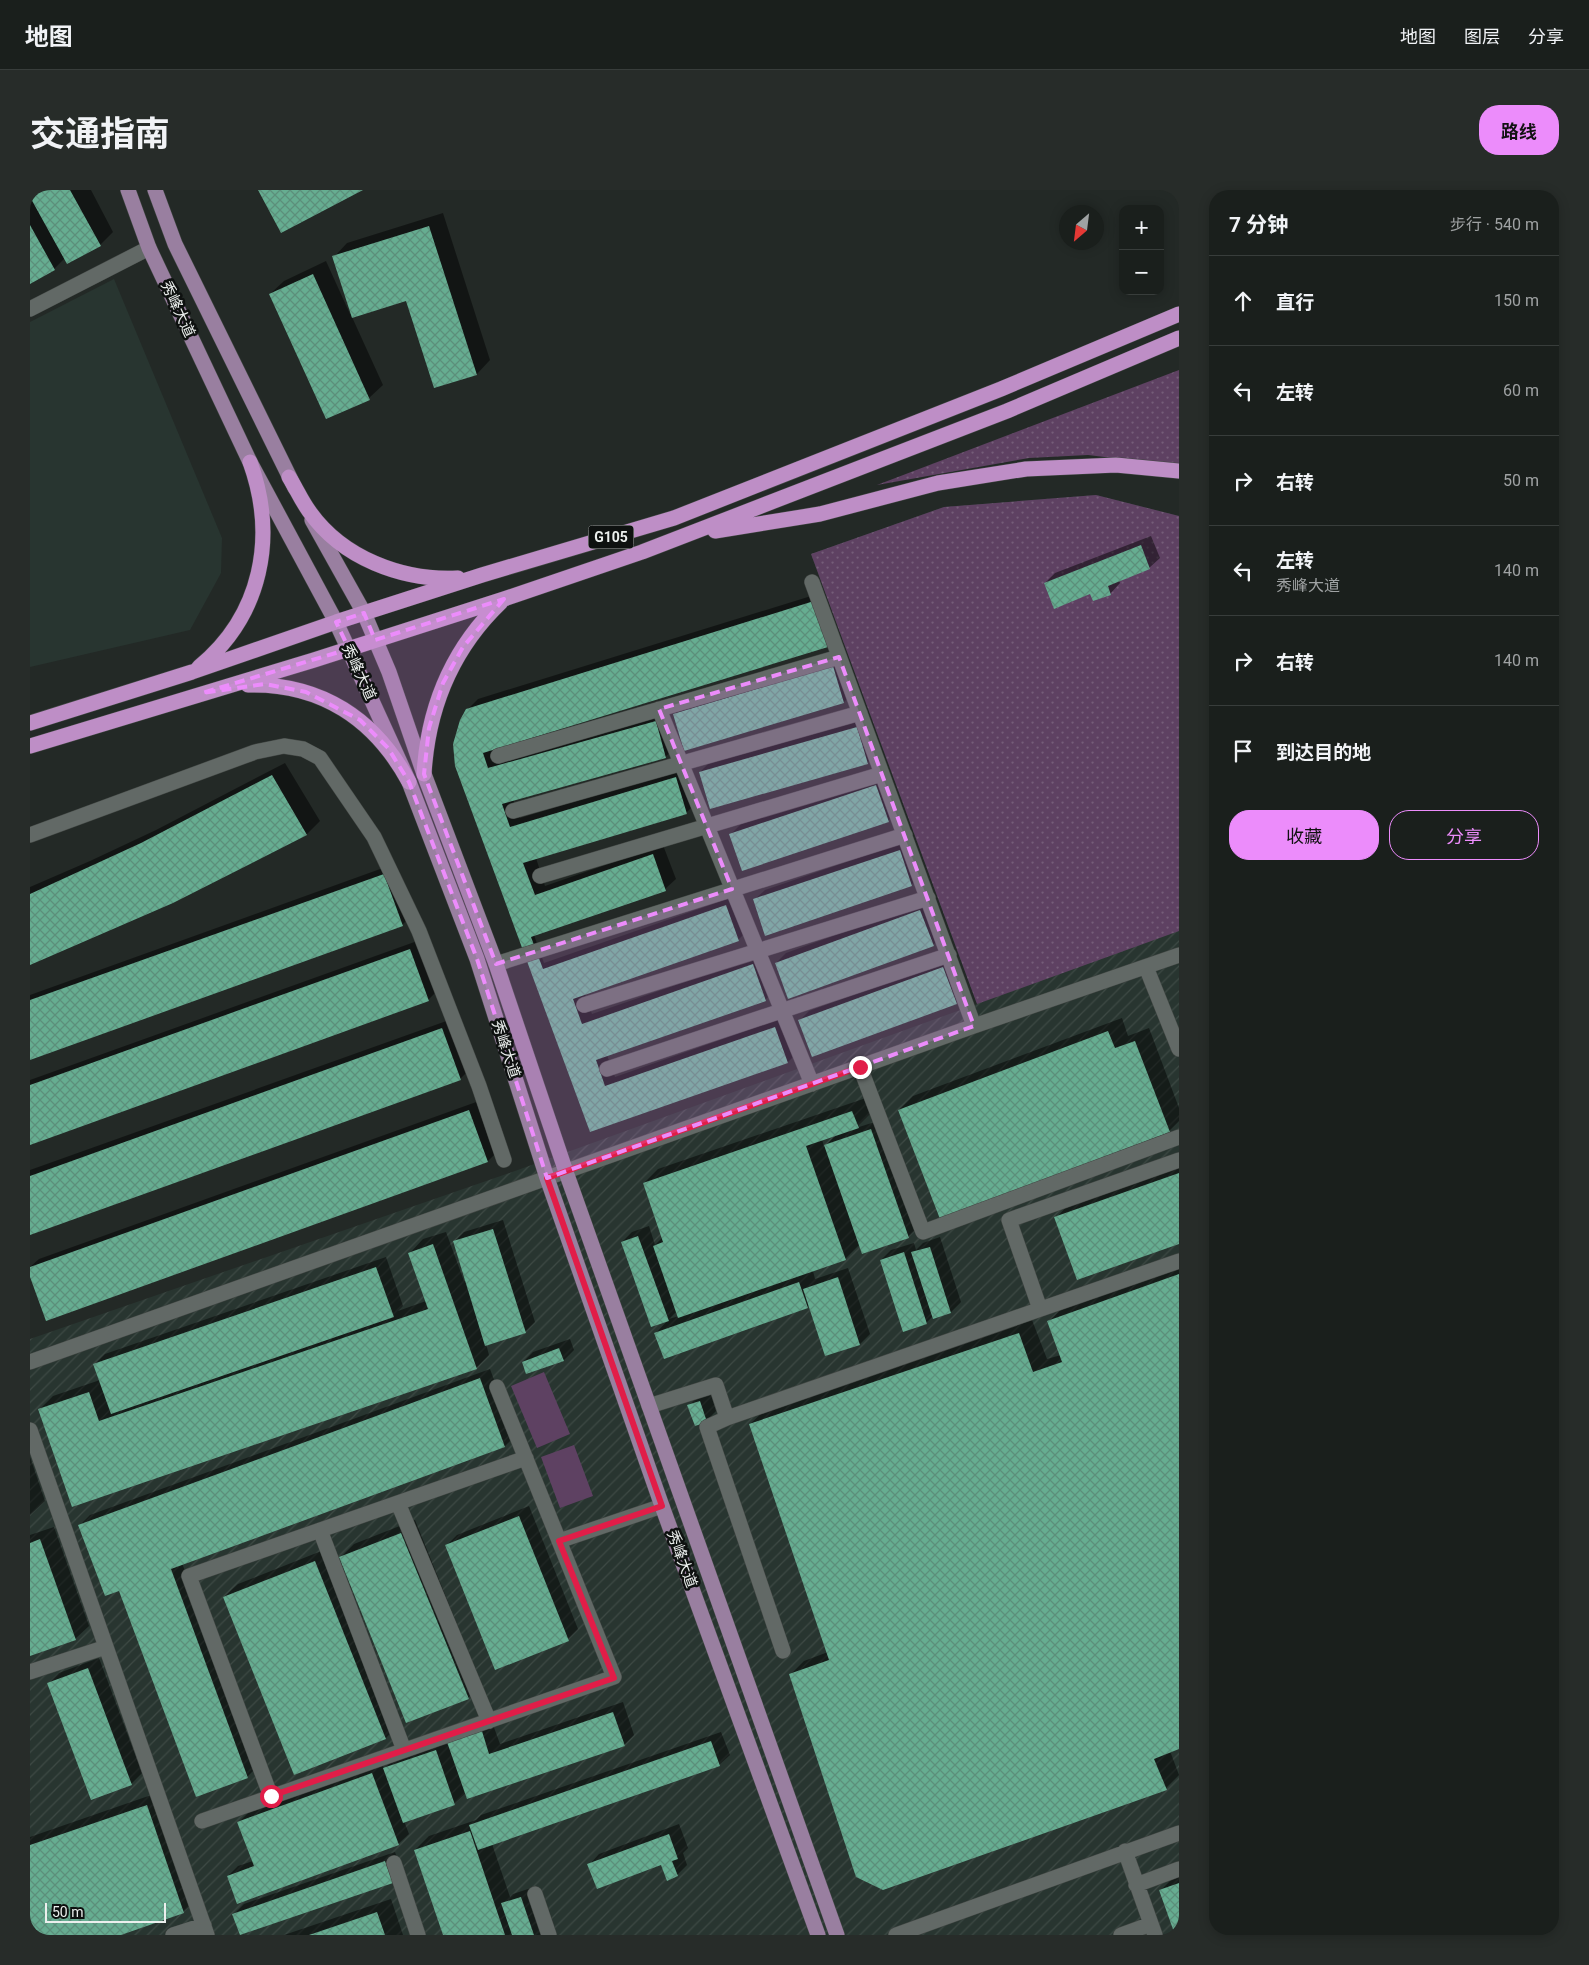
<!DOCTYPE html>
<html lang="zh">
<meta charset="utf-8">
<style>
body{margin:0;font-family:Roboto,"Noto Sans SC",sans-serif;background:#272c29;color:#f1f3f6}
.controls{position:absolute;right:15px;top:15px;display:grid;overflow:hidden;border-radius:10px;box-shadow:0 2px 12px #0003}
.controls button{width:45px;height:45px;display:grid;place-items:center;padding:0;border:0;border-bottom:1px solid #383d3b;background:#1a1f1c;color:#f1f3f6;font:25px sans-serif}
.compass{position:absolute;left:1029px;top:15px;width:45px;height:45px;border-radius:50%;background:#1a1f1c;box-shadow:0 2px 12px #0003;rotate:208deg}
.scale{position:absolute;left:15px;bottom:12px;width:121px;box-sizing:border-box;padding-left:5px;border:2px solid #ebefed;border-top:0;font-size:14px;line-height:18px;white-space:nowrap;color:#ebefed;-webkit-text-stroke:4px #0e1110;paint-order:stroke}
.stop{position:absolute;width:15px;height:15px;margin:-11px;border:4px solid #e11d48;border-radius:50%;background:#fff}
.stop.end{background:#e11d48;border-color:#fff;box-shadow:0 1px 5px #0008}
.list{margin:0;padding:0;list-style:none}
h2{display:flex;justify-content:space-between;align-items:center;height:65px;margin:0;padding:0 20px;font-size:21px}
h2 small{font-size:16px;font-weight:400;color:#9fa2a3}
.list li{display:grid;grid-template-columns:32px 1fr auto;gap:15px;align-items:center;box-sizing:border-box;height:90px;padding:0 20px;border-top:1px solid #383d3b}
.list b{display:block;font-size:19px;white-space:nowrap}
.list p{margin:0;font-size:16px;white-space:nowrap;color:#9fa2a3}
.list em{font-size:16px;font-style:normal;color:#9fa2a3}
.actions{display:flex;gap:10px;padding:15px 20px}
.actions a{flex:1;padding:11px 0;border:1px solid #ec8cfb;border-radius:20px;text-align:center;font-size:18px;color:#ec8cfb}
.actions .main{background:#ec8cfb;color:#111}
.icon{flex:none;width:28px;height:28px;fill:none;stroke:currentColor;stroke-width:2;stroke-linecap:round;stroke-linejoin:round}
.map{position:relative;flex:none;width:1149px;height:1745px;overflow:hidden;border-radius:20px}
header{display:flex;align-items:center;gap:30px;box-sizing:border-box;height:70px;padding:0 25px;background:#1a1f1c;border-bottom:1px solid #383d3b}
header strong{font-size:24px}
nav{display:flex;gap:28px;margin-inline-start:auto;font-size:18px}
.intro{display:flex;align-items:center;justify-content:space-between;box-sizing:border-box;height:120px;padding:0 30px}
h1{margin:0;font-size:35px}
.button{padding:12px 22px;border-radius:20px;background:#ec8cfb;color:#111;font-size:18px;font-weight:700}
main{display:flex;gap:30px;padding:0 30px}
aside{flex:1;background:#1a1f1c;border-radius:20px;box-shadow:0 2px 12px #0003}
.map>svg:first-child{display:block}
.built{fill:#283530}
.industrial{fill:url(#industrial-furrows)}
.grass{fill:url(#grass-dots)}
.park{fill:#5e4162}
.shadow{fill:#0007;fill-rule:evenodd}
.building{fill:url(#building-cross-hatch)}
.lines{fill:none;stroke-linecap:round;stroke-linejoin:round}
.minor-casing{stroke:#424744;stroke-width:16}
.major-casing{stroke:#424744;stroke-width:16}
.highway-casing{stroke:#424744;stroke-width:16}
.minor{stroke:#626966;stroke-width:15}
.major{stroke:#997fa0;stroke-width:15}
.highway{stroke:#be8ec6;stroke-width:15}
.route{stroke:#e11d48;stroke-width:6}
.marked{fill:#ec8cfb;fill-opacity:0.2;stroke:#ec8cfb;stroke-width:4;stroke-dasharray:10 6;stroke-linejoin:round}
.labels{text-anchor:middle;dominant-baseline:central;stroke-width:5;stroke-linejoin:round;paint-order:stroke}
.shield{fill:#0e1110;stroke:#a9acab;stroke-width:1}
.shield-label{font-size:14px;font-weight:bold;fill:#ebefed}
.street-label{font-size:15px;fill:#ebefed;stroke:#0e1110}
</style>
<header>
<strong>地图</strong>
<nav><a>地图</a><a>图层</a><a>分享</a></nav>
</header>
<div class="intro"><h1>交通指南</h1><a class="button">路线</a></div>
<main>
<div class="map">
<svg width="1149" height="1745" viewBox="0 0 1149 1745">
<defs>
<pattern id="industrial-furrows" width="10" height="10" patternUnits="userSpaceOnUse" patternTransform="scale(1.25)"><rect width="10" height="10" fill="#283530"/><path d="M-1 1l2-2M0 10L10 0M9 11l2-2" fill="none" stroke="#3d4944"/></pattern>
<pattern id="grass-dots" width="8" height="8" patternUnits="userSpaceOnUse" patternTransform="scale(1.25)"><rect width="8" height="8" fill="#5e4162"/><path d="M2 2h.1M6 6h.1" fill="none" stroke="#755d79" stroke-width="1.8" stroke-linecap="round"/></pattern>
<pattern id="building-cross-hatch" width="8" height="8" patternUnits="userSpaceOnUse" patternTransform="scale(1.25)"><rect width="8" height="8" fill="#66ad91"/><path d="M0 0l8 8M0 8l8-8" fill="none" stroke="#5c8f7b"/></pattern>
</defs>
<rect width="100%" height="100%" fill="#232926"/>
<path class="built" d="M 84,89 L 192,348 L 191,383 L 160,440 L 0,477 L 0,132 Z"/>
<path class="industrial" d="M 1066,305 L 1149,326 L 1149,1745 L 0,1745 L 0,1149 L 485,981 L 947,814 L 781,364 L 914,317 Z"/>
<path class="grass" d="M 1149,180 L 1149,276 L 1058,265 L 999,268 L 847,295 Z
M 1066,305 L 1149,326 L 1149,741 L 947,814 L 781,364 L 914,317 Z"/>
<path class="park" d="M 514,1182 L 540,1244 L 507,1258 L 481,1196 Z
M 544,1255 L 563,1306 L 530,1318 L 511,1267 Z"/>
<path class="shadow" d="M 0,0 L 61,0 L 83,42 L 70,55 L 35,68 L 24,79 L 0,92 Z
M 413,23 L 460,170 L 447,184 L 405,197 L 377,109 L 322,127 L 353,195 L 339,208 L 297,228 L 240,104 L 254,91 L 296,71 L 320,124 L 322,123 L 304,67 L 317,53 Z
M 1121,346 L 1130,368 L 1119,378 L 1089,390 L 1090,393 L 1080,404 L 1061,403 L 1015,393 L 1025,383 Z
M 794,402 L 808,446 L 465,559 L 468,568 L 636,522 L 646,557 L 635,567 L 483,609 L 490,628 L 656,578 L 666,613 L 656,623 L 506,668 L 515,696 L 633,655 L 646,689 L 635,699 L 504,745 L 514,773 L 706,706 L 718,740 L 708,750 L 555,804 L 562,824 L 733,765 L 745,800 L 735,810 L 577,865 L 585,887 L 755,827 L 768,862 L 758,872 L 560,941 L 426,576 L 437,520 L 448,509 Z
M 813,467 L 824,502 L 814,512 L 644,525 L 654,514 Z
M 837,528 L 847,563 L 837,573 L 670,582 L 680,572 Z
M 255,573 L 290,631 L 277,644 L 142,712 L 0,773 L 0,697 L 60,671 L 126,640 Z
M 856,586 L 868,621 L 858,631 L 701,644 L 711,634 Z
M 880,650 L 892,685 L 881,695 L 724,710 L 735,700 Z
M 364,674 L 382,725 L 372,735 L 0,868 L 0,805 Z
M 900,711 L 913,745 L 903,755 L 746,773 L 756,763 Z
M 390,750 L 408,800 L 398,810 L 0,953 L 0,890 Z
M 924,768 L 936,802 L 926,812 L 769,831 L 779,821 Z
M 1092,828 L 1098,846 L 1119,838 L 1149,918 L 1149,931 L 1139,941 L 869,920 L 883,906 Z
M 422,829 L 440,879 L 430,889 L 0,1043 L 0,980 Z
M 836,908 L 841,923 L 826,938 L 851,930 L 888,1037 L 878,1047 L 830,1054 L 815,1069 L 783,1081 L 785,1089 L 818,1078 L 840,1144 L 830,1154 L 779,1115 L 777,1117 L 626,1143 L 639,1129 L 649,1126 L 647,1121 L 638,1130 L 592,1052 L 602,1042 L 619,1036 L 625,1055 L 633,1047 L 614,993 L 628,979 ZM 807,944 L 794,957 L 792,949 Z
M 449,911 L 468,961 L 458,971 L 0,1083 L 0,1077 L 9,1069 Z
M 1149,975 L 1149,1052 L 1026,1028 L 1039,1014 Z
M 473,1030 L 505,1132 L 495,1142 L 456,1154 L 459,1165 L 446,1178 L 43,1315 L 10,1219 L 23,1206 L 70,1190 L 65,1174 L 75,1164 L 356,1067 L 373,1116 L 368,1121 L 396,1111 L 380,1063 L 393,1049 L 416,1042 L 434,1091 L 436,1090 L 424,1052 L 434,1042 Z
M 910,1047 L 931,1112 L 921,1122 L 903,1126 L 896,1133 L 851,1070 L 861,1060 L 884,1053 L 886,1060 L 893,1053 Z
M 1149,1076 L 1149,1558 L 1140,1561 L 1149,1585 L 1136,1598 L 761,1484 L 774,1471 L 798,1462 L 720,1234 L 734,1221 L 1002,1130 L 1017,1169 L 1031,1165 L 1019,1131 L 1032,1118 Z
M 540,1149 L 544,1160 L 534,1170 L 493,1172 L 503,1162 Z
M 460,1179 L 485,1246 L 475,1256 L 152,1373 L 228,1576 L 218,1586 L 166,1605 L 90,1399 L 50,1335 L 60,1325 Z
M 680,1201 L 686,1221 L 676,1231 L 659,1215 L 669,1205 Z
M 0,1267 L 15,1311 L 0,1325 Z
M 499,1316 L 548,1439 L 538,1449 L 417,1355 L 427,1345 Z
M 385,1330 L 451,1494 L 438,1508 L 310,1368 L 324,1354 Z
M 24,1337 L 59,1436 L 45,1449 L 0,1465 L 0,1345 Z
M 299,1358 L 369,1534 L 356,1548 L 264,1584 L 194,1407 L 208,1394 Z
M 69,1468 L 112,1583 L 102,1593 L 62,1608 L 19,1493 L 29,1483 Z
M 593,1512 L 604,1545 L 594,1555 L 436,1603 L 424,1614 L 374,1631 L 379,1644 L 368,1654 L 198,1686 L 208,1676 L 223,1671 L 209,1632 L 219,1622 L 352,1573 L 354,1579 L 365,1568 L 416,1551 L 417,1555 L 429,1543 L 462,1532 L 470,1554 Z
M 691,1542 L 700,1565 L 689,1575 L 462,1654 L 480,1707 L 483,1704 L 501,1698 L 517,1745 L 414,1745 L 385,1660 L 399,1646 L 446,1630 L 451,1625 Z
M 130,1602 L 167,1709 L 153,1722 L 87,1745 L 0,1745 L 0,1647 Z
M 649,1634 L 658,1658 L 653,1663 L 657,1675 L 647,1685 L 632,1674 L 559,1675 L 569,1664 Z
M 365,1662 L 372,1682 L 362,1692 L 204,1724 L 214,1714 Z
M 1149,1685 L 1149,1745 L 1146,1745 L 1131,1700 L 1144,1687 Z
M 361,1709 L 373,1745 L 254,1745 Z"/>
<path class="building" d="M 0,0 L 40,0 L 71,56 L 37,74 L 0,7 Z
M 228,0 L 333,0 L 251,43 Z
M 0,35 L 25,80 L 0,94 Z
M 399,36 L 447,185 L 404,198 L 376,111 L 322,128 L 302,66 Z
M 283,84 L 340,210 L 296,229 L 239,104 Z
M 1111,355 L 1120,379 L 1078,396 L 1081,405 L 1063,411 L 1060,404 L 1024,419 L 1014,393 Z
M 784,411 L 798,457 L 453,563 L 458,578 L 626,531 L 636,568 L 472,614 L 480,637 L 646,587 L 657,624 L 493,673 L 505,705 L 623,664 L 636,701 L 501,747 L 513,779 L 696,715 L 709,751 L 543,809 L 552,834 L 723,774 L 736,811 L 566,870 L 575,896 L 745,837 L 758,873 L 560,942 L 425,576 L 423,554 L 430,530 L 436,519 Z
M 803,476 L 814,513 L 654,561 L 643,524 Z
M 827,537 L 838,574 L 680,619 L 669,582 Z
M 242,585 L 277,645 L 143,713 L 0,775 L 0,704 L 111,653 Z
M 846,595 L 859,632 L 712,681 L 699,644 Z
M 870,660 L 882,696 L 735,746 L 723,709 Z
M 354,684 L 373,736 L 0,870 L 0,810 Z
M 890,720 L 904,756 L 758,809 L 745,773 Z
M 380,759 L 399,811 L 0,955 L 0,895 Z
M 913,777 L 927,814 L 782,867 L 768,830 Z
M 412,838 L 431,890 L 0,1045 L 0,986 Z
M 1078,841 L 1085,858 L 1105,851 L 1140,942 L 910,1029 L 868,920 Z
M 439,920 L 458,972 L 16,1131 L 0,1087 L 0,1077 Z
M 822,921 L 829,938 L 776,956 L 816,1070 L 648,1128 L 623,1056 L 633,1052 L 613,993 Z
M 841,939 L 879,1048 L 832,1064 L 794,955 Z
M 1149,983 L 1149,1054 L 1047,1090 L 1024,1027 Z
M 463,1039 L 496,1143 L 455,1156 L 423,1051 Z
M 608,1046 L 639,1131 L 621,1137 L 591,1052 Z
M 403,1054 L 447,1179 L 42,1317 L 8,1219 L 59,1202 L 69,1231 L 398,1119 L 378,1063 Z
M 900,1057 L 921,1123 L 903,1129 L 881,1062 Z
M 874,1062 L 897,1134 L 873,1142 L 850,1070 Z
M 346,1077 L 364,1127 L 81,1224 L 63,1174 Z
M 1149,1084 L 1149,1559 L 1124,1569 L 1137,1600 L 853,1700 L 826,1687 L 759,1484 L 799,1470 L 719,1234 L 989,1143 L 1003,1182 L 1032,1172 L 1017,1131 Z
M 808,1087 L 830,1155 L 795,1166 L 773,1099 Z
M 769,1092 L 778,1118 L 634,1169 L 624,1143 Z
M 529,1158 L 534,1171 L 496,1184 L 492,1172 Z
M 450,1188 L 475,1257 L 141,1379 L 218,1588 L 166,1607 L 89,1401 L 75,1406 L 48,1335 Z
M 670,1211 L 677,1232 L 665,1236 L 657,1215 Z
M 489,1326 L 539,1451 L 465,1480 L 415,1355 Z
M 371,1343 L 439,1509 L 376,1533 L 309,1367 Z
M 10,1349 L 46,1450 L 0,1466 L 0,1353 Z
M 285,1371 L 356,1549 L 264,1585 L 193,1407 Z
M 58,1478 L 102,1595 L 61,1610 L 17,1493 Z
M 583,1522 L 595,1556 L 437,1609 L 417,1552 L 452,1541 L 459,1564 Z
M 681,1551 L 690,1576 L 448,1660 L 439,1635 Z
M 406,1560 L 425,1615 L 373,1633 L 353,1578 Z
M 342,1583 L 369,1655 L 207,1714 L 197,1686 L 224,1676 L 207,1632 Z
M 117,1615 L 154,1723 L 91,1745 L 0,1745 L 0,1655 Z
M 440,1641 L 475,1745 L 413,1745 L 384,1660 Z
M 639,1644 L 648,1669 L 642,1671 L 648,1686 L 637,1691 L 631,1675 L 567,1699 L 557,1674 Z
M 355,1671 L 363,1693 L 210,1745 L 202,1724 Z
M 1149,1693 L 1149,1745 L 1145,1745 L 1129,1700 Z
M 491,1707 L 504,1745 L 482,1745 L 471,1713 Z
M 347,1722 L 355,1745 L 279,1745 Z"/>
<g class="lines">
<g class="minor-casing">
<path id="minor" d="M 0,119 L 119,58
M 782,392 L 944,836
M 629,519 L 782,894
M 468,566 L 809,467
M 483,621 L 830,523
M 0,645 L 225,562 L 254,556 L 273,559 L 290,568 L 344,647 L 389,741 L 449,896 L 474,970
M 510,686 L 852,584
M 466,774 L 875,645
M 1116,777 L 1149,859
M 554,815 L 898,708
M 830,877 L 893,1042 L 1149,947
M 577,879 L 919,765
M 1010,1119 L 979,1030 L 1149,970
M 0,1172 L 944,836 L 1149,765
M 619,1216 L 686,1195 L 697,1228 L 1149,1071
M 697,1228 L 677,1237 L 753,1461
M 0,1240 L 177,1745
M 368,1313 L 459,1531
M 290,1340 L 374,1560
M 529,1351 L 632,1316
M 0,1482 L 76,1457
M 241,1607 L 159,1386 L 496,1268
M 172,1631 L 584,1487 L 467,1197
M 1095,1661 L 1125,1745
M 364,1673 L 388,1745
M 1106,1695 L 1149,1679
M 505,1704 L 519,1745
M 143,1745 L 174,1735
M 866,1745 L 1149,1643
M 1091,1745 L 1121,1734"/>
</g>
<g class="major-casing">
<path id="major" d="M 98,0 L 119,58 L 220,272 L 306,432 L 379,592 L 447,769 L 517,988 L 632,1316 L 788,1745
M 125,0 L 145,54 L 265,298
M 282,330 L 334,423 L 359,482 L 394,584 L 466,774 L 536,982 L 807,1745"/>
</g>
<g class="highway-casing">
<path id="highway" d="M 259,287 C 266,298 271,310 279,321 C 312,368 372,391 428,388
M 685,341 L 790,324 L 908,293 L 996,279 L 1086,275 L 1149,281
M 169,477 C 232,425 247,347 220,272
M 218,495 C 291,493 345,529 379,592
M 0,533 L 162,482 L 306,432 L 452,385 L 644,328 L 971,199 L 1149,124
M 0,556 L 284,470 L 474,409 L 612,362 L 977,221 L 1149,148
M 394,584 C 398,517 422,459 471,412"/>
</g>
<use href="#minor" class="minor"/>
<use href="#major" class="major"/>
<use href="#highway" class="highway"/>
</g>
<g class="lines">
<path class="route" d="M 241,1606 L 584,1488 L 529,1351 L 632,1316 L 517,988 L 830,877"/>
</g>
<path class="marked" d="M 474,409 L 433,457 L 413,493 L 399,538 L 394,584 L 466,774 L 702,699 L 629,519 L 809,467 L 944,836 L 517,988 L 447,769 L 379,592 L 358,558 L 330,530 L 276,502 L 235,494 L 172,503 L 319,459 L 306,432 L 334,423 L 345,450 Z"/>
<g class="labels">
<rect class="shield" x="558.5" y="335.5" width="45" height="23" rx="4"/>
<g class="shield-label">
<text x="581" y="347">G105</text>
</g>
<g class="street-label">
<text transform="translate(148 119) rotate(65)">秀峰大道</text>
<text transform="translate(329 482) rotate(65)">秀峰大道</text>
<text transform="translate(476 859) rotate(72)">秀峰大道</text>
<text transform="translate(652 1369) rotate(70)">秀峰大道</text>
</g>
</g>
</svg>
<div class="controls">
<button>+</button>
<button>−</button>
</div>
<svg class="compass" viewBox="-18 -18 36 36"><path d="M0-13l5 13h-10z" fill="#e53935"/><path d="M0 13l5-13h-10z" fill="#9fa2a3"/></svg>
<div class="scale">50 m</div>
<div class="stop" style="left:241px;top:1606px"></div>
<div class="stop end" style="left:830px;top:877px"></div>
</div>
<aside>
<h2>7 分钟<small>步行 · 540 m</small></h2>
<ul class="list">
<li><svg class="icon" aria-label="ahead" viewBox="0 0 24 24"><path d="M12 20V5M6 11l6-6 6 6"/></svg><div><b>直行</b></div><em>150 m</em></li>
<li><svg class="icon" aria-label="left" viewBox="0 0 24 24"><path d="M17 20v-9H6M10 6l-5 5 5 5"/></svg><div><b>左转</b></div><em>60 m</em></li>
<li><svg class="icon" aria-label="right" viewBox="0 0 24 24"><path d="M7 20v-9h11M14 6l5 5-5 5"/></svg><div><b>右转</b></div><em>50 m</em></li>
<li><svg class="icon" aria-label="left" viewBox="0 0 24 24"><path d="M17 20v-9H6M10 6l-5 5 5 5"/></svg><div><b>左转</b><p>秀峰大道</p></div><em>140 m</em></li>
<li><svg class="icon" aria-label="right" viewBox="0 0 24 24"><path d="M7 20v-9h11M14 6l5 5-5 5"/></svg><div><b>右转</b></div><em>140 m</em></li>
<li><svg class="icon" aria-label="arrive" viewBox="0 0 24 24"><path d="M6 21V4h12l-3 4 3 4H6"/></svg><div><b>到达目的地</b></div></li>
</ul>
<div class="actions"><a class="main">收藏</a><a>分享</a></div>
</aside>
</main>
